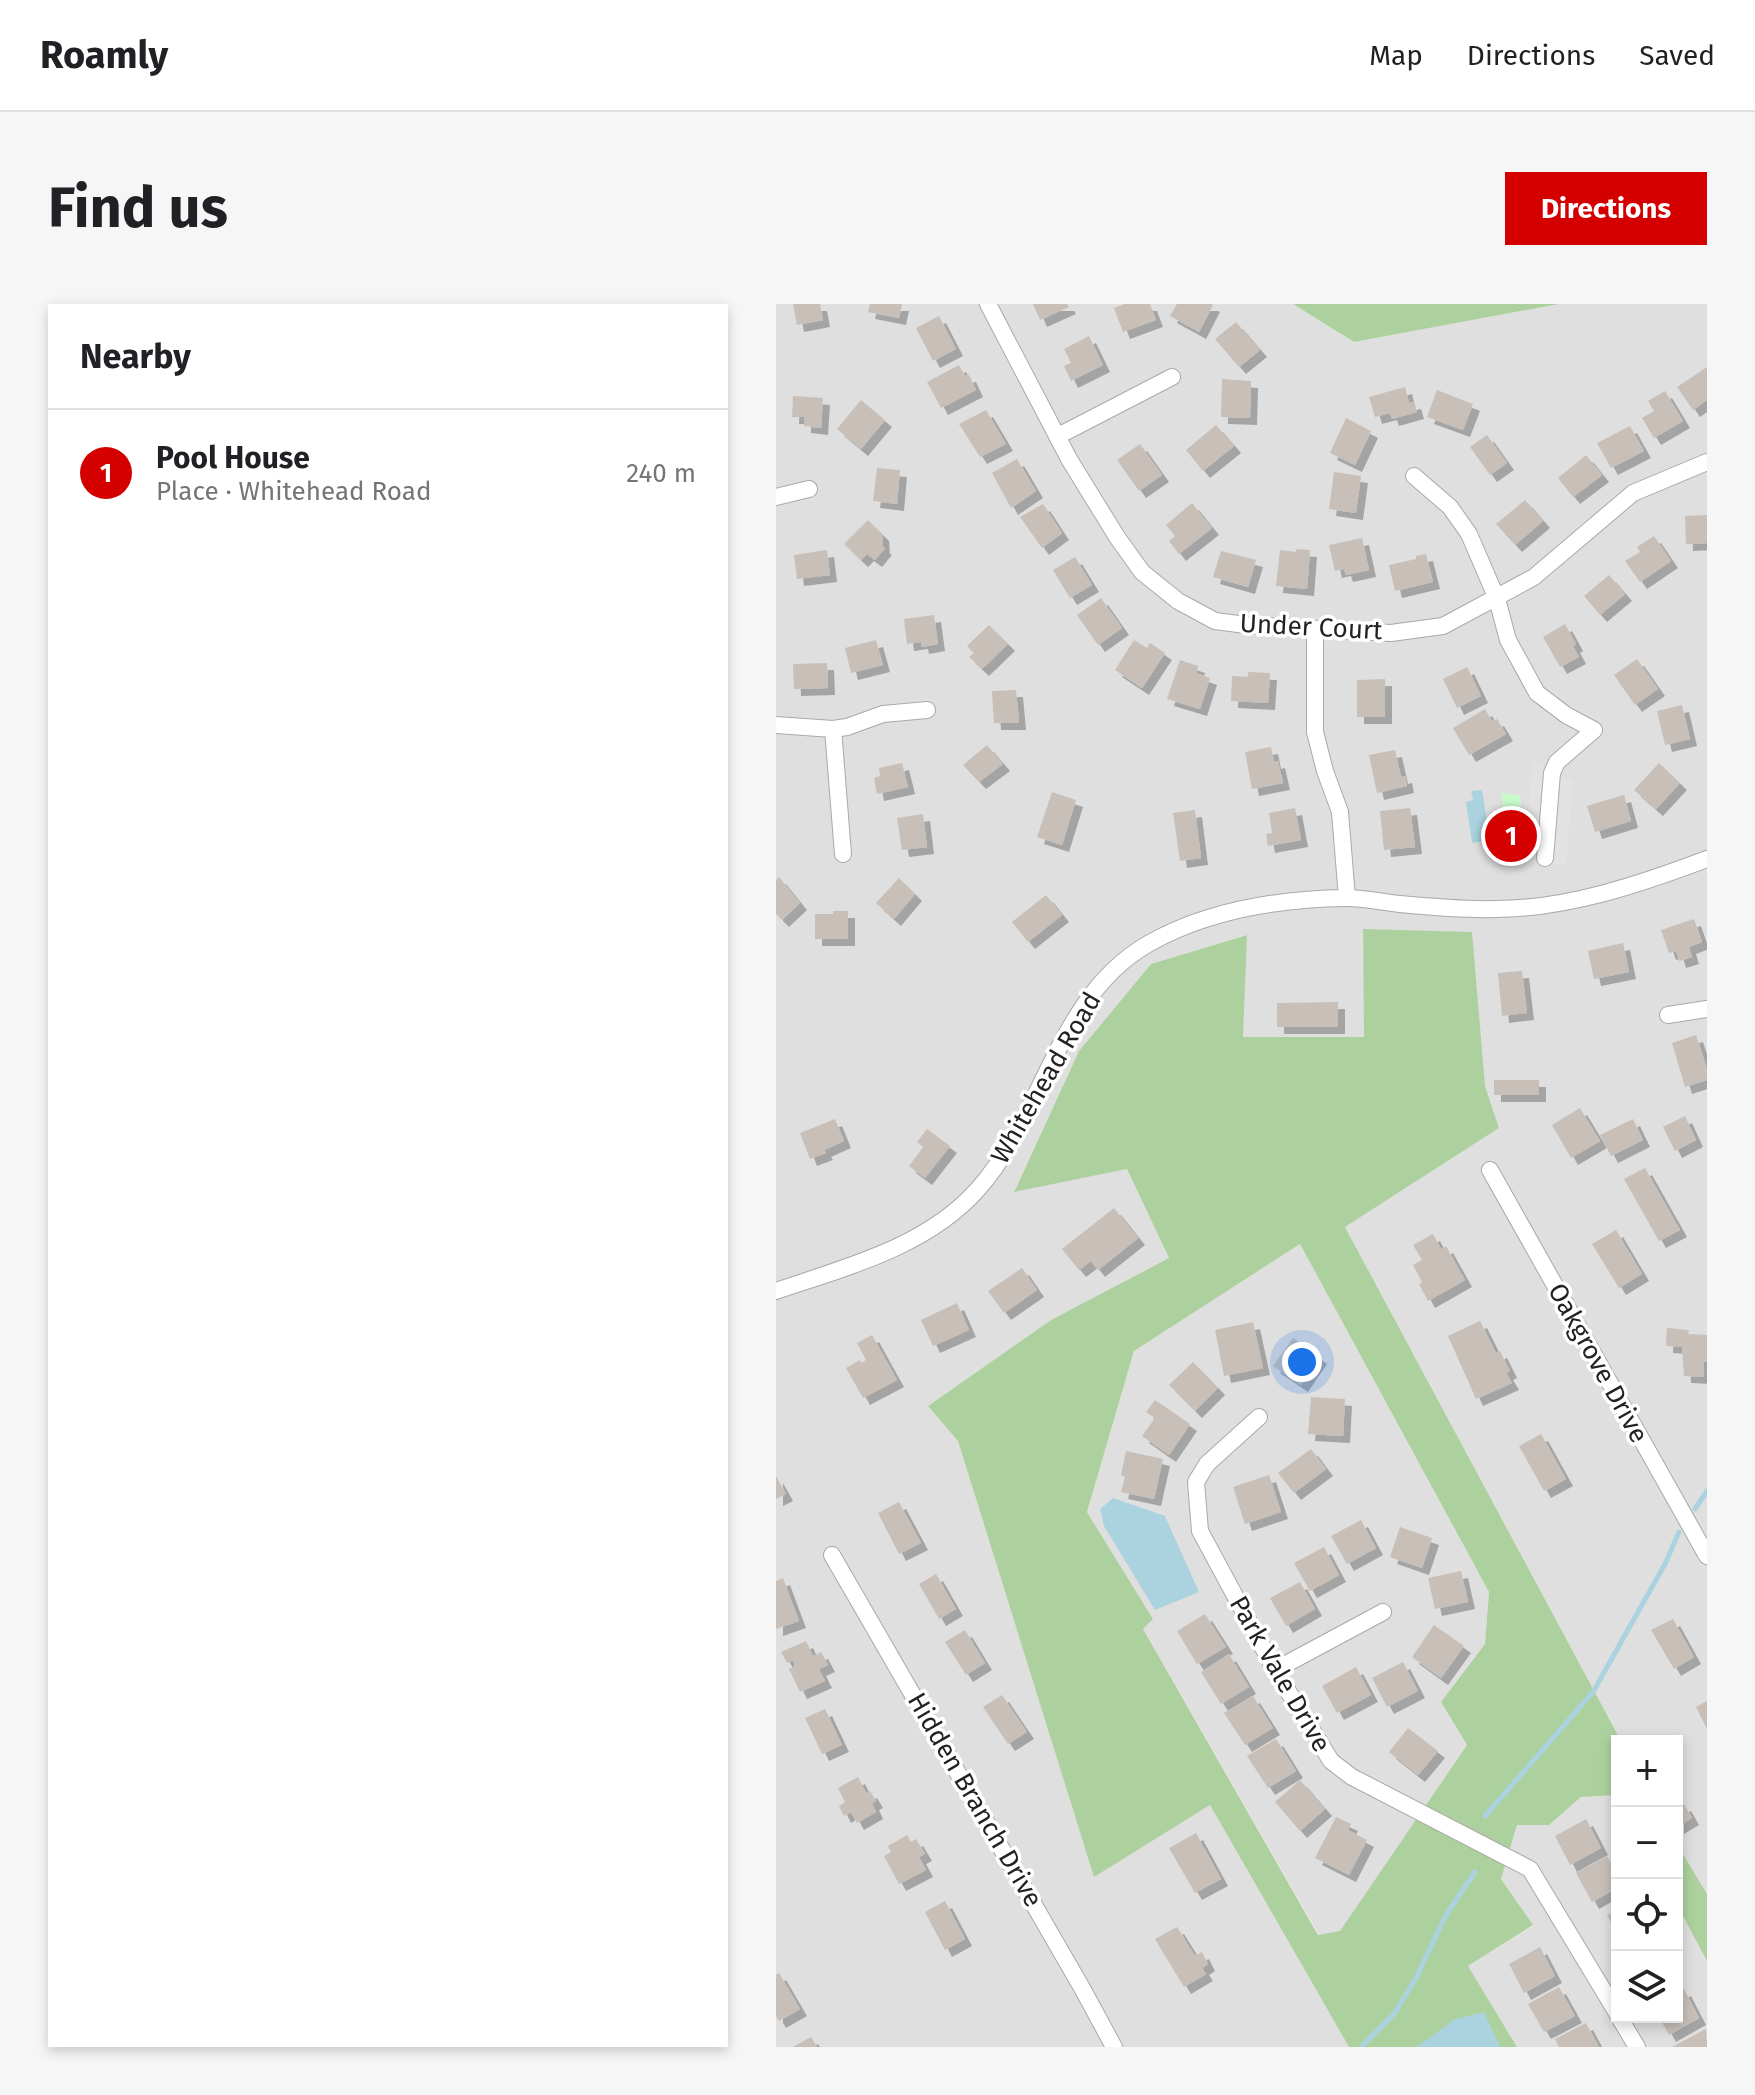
<!DOCTYPE html>
<meta charset="utf-8">
<style>
body{margin:0;font-family:"Fira Sans",sans-serif;background:#f6f6f6;color:#202124}
.controls{position:absolute;right:24px;bottom:24px;display:grid;overflow:hidden;border-radius:0px;box-shadow:0 4px 12px #0003}
.controls button{width:72px;height:72px;display:grid;place-items:center;padding:0;border:0;border-bottom:2px solid #e0e0e0;background:#fff;color:#202124;font:40px sans-serif}
.you{position:absolute;left:526px;top:1058px;width:28px;height:28px;margin:-20px;border:6px solid #fff;border-radius:50%;background:#1a73e8;box-shadow:0 0 0 12px #1a73e833}
.badge{display:grid;place-items:center;width:52px;height:52px;border-radius:50%;background:#d40000;color:#fff;font-size:26px;font-weight:700}
.pin{position:absolute;translate:-50% -50%;border:4px solid #fff;box-shadow:0 2px 8px #0006}
.list{margin:0;padding:0;list-style:none}
h2{display:flex;justify-content:space-between;align-items:center;height:104px;margin:0;padding:0 32px;font-size:34px}
h2 small{font-size:26px;font-weight:400;color:#757577}
.list li{display:grid;grid-template-columns:52px 1fr auto;gap:24px;align-items:center;box-sizing:border-box;height:128px;padding:0 32px;border-top:2px solid #e0e0e0}
.list b{display:block;font-size:30px;white-space:nowrap}
.list p{margin:0;font-size:26px;white-space:nowrap;color:#757577}
.list em{font-size:26px;font-style:normal;color:#757577}
.icon{flex:none;width:44px;height:44px;fill:none;stroke:currentColor;stroke-width:2;stroke-linecap:round;stroke-linejoin:round}
.map{position:relative;flex:none;width:931px;height:1743px;overflow:hidden;border-radius:0px}
header{display:flex;align-items:center;gap:48px;box-sizing:border-box;height:112px;padding:0 40px;background:#fff;border-bottom:2px solid #e0e0e0}
header strong{font-size:38px}
nav{display:flex;gap:44px;margin-inline-start:auto;font-size:28px}
.intro{display:flex;align-items:center;justify-content:space-between;box-sizing:border-box;height:192px;padding:0 48px}
h1{margin:0;font-size:56px}
.button{padding:20px 36px;border-radius:0px;background:#d40000;color:#fff;font-size:28px;font-weight:700}
main{display:flex;gap:48px;padding:0 48px}
aside{flex:1;background:#fff;border-radius:0px;box-shadow:0 4px 12px #0003}
.map>svg:first-child{display:block}
.residential{fill:#e0dfdf}
.forest{fill:#add19e;fill-rule:evenodd}
.park{fill:#c8facc}
.parking{fill:#e2e2e2}
.water{fill:#aad3df}
.lines{fill:none;stroke-linecap:round;stroke-linejoin:round}
.stream{stroke:#aad3df;stroke-width:5}
.building{fill:#c7bfb8;filter:url(#shadow)}
.minor-casing{stroke:#a9a9a9;stroke-width:18}
.minor{stroke:#fff;stroke-width:16}
.labels{text-anchor:middle;dominant-baseline:central;stroke-width:7;stroke-linejoin:round;paint-order:stroke}
.street-label{font-size:26px;fill:#222;stroke:#fff}
</style>
<header>
<strong>Roamly</strong>
<nav><a>Map</a><a>Directions</a><a>Saved</a></nav>
</header>
<div class="intro"><h1>Find us</h1><a class="button">Directions</a></div>
<main>
<aside>
<h2>Nearby<small></small></h2>
<ul class="list">
<li><span class="badge">1</span><div><b>Pool House</b><p>Place · Whitehead Road</p></div><em>240 m</em></li>
</ul>
</aside>
<div class="map">
<svg width="931" height="1743" viewBox="0 0 931 1743">
<defs>
<filter id="shadow"><feDropShadow dx="7" dy="7" stdDeviation="0" flood-color="#0004"/></filter>
</defs>
<rect width="100%" height="100%" fill="#f2efe9"/>
<path class="residential" d="M 0,0 L 517,0 L 578,38 L 783,0 L 931,0 L 931,1590 L 901,1540 L 901,1437 L 845,1437 L 569,923 L 723,824 L 709,782 L 587,625 L 589,733 L 467,733 L 470,631 L 375,660 L 303,747 L 238,887 L 351,865 L 393,954 L 275,1016 L 152,1102 L 182,1137 L 318,1572 L 434,1501 L 573,1743 L 0,1743 Z
M 524,940 L 713,1288 L 709,1340 L 665,1398 L 691,1441 L 564,1628 L 543,1631 L 367,1325 L 377,1315 L 311,1208 L 358,1047 Z
M 841,1491 L 841,1713 L 901,1713 L 901,1601 L 931,1657 L 931,1743 L 741,1743 L 692,1662 L 757,1622 L 725,1575 L 741,1521 L 773,1521 L 805,1493 Z"/>
<path class="forest" d="M 517,0 L 783,0 L 578,38 Z
M 587,625 L 696,628 L 709,782 L 723,824 L 569,923 L 845,1437 L 841,1437 L 841,1491 L 805,1493 L 773,1521 L 741,1521 L 725,1575 L 757,1621 L 692,1662 L 741,1743 L 573,1743 L 434,1501 L 318,1573 L 182,1137 L 152,1102 L 275,1016 L 393,954 L 351,865 L 238,888 L 303,747 L 375,660 L 471,631 L 467,733 L 588,733 ZM 524,940 L 713,1288 L 709,1340 L 665,1398 L 691,1441 L 564,1627 L 542,1631 L 367,1325 L 377,1315 L 311,1208 L 358,1047 Z
M 901,1540 L 931,1590 L 931,1657 L 901,1601 Z"/>
<path class="park" d="M 725,489 L 742,491 L 745,494 L 744,518 L 729,517 Z"/>
<path class="parking" d="M 756,459 L 768,461 L 768,474 L 797,476 L 790,561 L 748,558 Z"/>
<path class="water" d="M 706,486 L 714,536 L 696,539 L 690,498 L 697,496 L 695,487 Z
M 337,1194 L 389,1212 L 423,1288 L 379,1306 L 328,1222 L 324,1205 Z
M 708,1708 L 724,1743 L 641,1743 L 679,1715 Z"/>
<g class="lines">
<path class="stream" d="M 919,1205 L 931,1187
M 709,1512 L 817,1388 L 889,1260 L 903,1228
M 585,1743 L 618,1710 L 640,1674 L 670,1611 L 699,1568"/>
</g>
<path class="building" d="M 17,0 L 44,0 L 47,16 L 21,21 Z
M 94,0 L 126,0 L 123,14 L 92,8 Z
M 257,0 L 291,0 L 293,3 L 264,16 Z
M 349,0 L 374,0 L 380,16 L 347,28 L 338,4 Z
M 401,0 L 435,0 L 437,1 L 423,28 L 394,12 Z
M 163,12 L 180,45 L 157,57 L 140,24 Z
M 460,18 L 484,46 L 463,63 L 439,35 Z
M 313,32 L 327,61 L 295,77 L 288,62 L 295,59 L 288,45 Z
M 183,61 L 189,72 L 193,71 L 200,86 L 165,104 L 151,78 Z
M 931,63 L 931,96 L 917,106 L 901,83 Z
M 446,75 L 475,77 L 474,114 L 445,113 Z
M 629,83 L 633,99 L 638,98 L 641,108 L 616,115 L 614,109 L 599,113 L 593,93 Z
M 661,86 L 697,100 L 687,126 L 651,113 Z
M 889,87 L 907,117 L 878,134 L 866,114 L 878,107 L 872,97 Z
M 17,92 L 47,94 L 45,124 L 28,122 L 28,113 L 16,113 Z
M 85,96 L 109,116 L 85,145 L 61,125 Z
M 210,106 L 230,140 L 204,153 L 183,120 Z
M 570,114 L 595,127 L 579,161 L 554,149 Z
M 440,121 L 458,142 L 427,167 L 410,146 Z
M 854,122 L 868,147 L 835,164 L 821,139 Z
M 711,131 L 731,159 L 714,171 L 694,143 Z
M 364,140 L 386,171 L 363,187 L 341,156 Z
M 810,151 L 826,171 L 797,193 L 782,174 Z
M 241,155 L 260,187 L 235,204 L 216,169 Z
M 101,164 L 124,166 L 121,200 L 97,197 Z
M 558,168 L 585,172 L 580,209 L 553,205 Z
M 749,196 L 767,217 L 739,241 L 720,220 Z
M 416,199 L 436,224 L 403,250 L 393,237 L 399,232 L 390,221 Z
M 267,200 L 286,229 L 266,244 L 244,213 Z
M 931,211 L 931,239 L 910,240 L 909,212 Z
M 92,216 L 106,230 L 107,243 L 109,244 L 99,256 L 91,250 L 85,256 L 68,240 Z
M 878,232 L 895,257 L 864,278 L 849,257 L 864,248 L 861,243 Z
M 586,234 L 593,266 L 570,271 L 568,265 L 559,267 L 553,241 Z
M 520,245 L 534,246 L 531,285 L 500,282 L 504,246 L 520,248 Z
M 51,246 L 54,271 L 21,275 L 18,251 Z
M 445,247 L 480,256 L 472,283 L 437,273 Z
M 650,250 L 657,278 L 619,287 L 613,261 L 640,255 L 640,252 Z
M 299,253 L 316,281 L 294,294 L 277,266 Z
M 833,271 L 849,290 L 824,311 L 808,292 Z
M 325,294 L 346,324 L 322,341 L 301,311 Z
M 158,311 L 162,340 L 146,343 L 145,338 L 131,340 L 128,315 Z
M 789,320 L 800,340 L 797,342 L 803,353 L 784,363 L 767,333 Z
M 213,321 L 232,340 L 206,365 L 193,353 L 198,349 L 191,342 Z
M 100,336 L 107,361 L 75,369 L 69,344 Z
M 358,336 L 371,344 L 374,339 L 389,349 L 366,384 L 339,366 Z
M 861,355 L 882,385 L 859,401 L 838,371 Z
M 404,356 L 422,362 L 420,369 L 434,374 L 424,405 L 391,395 Z
M 51,359 L 52,384 L 18,385 L 17,360 Z
M 691,363 L 705,392 L 681,404 L 667,375 Z
M 472,368 L 494,369 L 492,399 L 455,397 L 456,372 L 472,373 Z
M 609,375 L 609,413 L 581,413 L 581,376 Z
M 240,386 L 243,419 L 218,419 L 216,387 Z
M 906,401 L 914,435 L 889,441 L 881,407 Z
M 709,405 L 716,417 L 721,415 L 730,430 L 693,451 L 677,424 Z
M 211,441 L 227,460 L 203,478 L 187,461 Z
M 495,443 L 498,458 L 502,457 L 507,479 L 476,485 L 469,448 Z
M 619,446 L 625,473 L 629,472 L 631,482 L 601,489 L 593,451 Z
M 126,459 L 132,483 L 101,490 L 98,474 L 104,472 L 103,464 Z
M 883,459 L 904,479 L 880,505 L 858,486 Z
M 276,488 L 300,496 L 286,541 L 261,533 Z
M 848,491 L 855,517 L 819,528 L 811,502 Z
M 519,504 L 525,536 L 492,542 L 490,530 L 496,529 L 493,509 Z
M 634,504 L 639,543 L 608,546 L 604,507 Z
M 419,506 L 425,554 L 404,557 L 397,509 Z
M 147,510 L 151,543 L 126,546 L 121,514 Z
M 725,519 L 748,522 L 746,545 L 723,543 Z
M 3,573 L 24,599 L 6,616 L 0,610 L 0,576 Z
M 123,574 L 139,590 L 118,615 L 100,599 Z
M 270,591 L 286,611 L 252,638 L 236,618 Z
M 57,607 L 72,607 L 72,635 L 39,635 L 39,610 L 57,610 Z
M 918,615 L 926,638 L 913,643 L 916,653 L 903,657 L 900,647 L 893,649 L 885,626 Z
M 847,639 L 853,668 L 818,675 L 812,647 Z
M 746,667 L 751,709 L 726,712 L 722,669 Z
M 562,698 L 562,723 L 501,723 L 501,699 Z
M 920,731 L 931,765 L 931,776 L 909,783 L 896,739 Z
M 718,776 L 763,776 L 763,791 L 718,791 Z
M 804,804 L 824,837 L 795,854 L 776,821 Z
M 909,812 L 920,836 L 899,847 L 887,823 Z
M 59,815 L 68,837 L 48,846 L 50,849 L 34,855 L 24,829 Z
M 857,815 L 867,836 L 835,852 L 824,831 Z
M 151,825 L 174,842 L 149,874 L 133,862 L 147,843 L 141,838 Z
M 869,864 L 904,926 L 883,937 L 848,875 Z
M 338,904 L 362,934 L 322,966 L 315,957 L 303,966 L 286,945 Z
M 840,926 L 866,970 L 843,984 L 816,940 Z
M 657,930 L 665,945 L 670,942 L 689,976 L 652,997 L 643,980 L 646,978 L 637,961 L 646,956 L 637,941 Z
M 246,964 L 261,986 L 228,1009 L 212,987 Z
M 181,999 L 193,1026 L 157,1042 L 145,1016 Z
M 704,1017 L 720,1049 L 724,1047 L 734,1067 L 730,1069 L 736,1079 L 700,1095 L 672,1032 Z
M 477,1018 L 487,1064 L 448,1072 L 439,1026 Z
M 891,1024 L 913,1026 L 912,1030 L 931,1031 L 931,1058 L 928,1058 L 928,1073 L 908,1072 L 906,1043 L 890,1042 Z
M 96,1031 L 121,1076 L 87,1094 L 70,1064 L 84,1056 L 85,1059 L 90,1056 L 81,1039 Z
M 517,1034 L 544,1053 L 525,1081 L 497,1062 Z
M 417,1058 L 442,1084 L 419,1107 L 393,1081 Z
M 535,1093 L 569,1095 L 567,1132 L 532,1130 Z
M 379,1096 L 414,1120 L 393,1151 L 366,1132 L 379,1114 L 370,1108 Z
M 765,1130 L 790,1175 L 768,1187 L 743,1142 Z
M 535,1145 L 550,1165 L 518,1189 L 502,1169 Z
M 350,1147 L 387,1155 L 378,1195 L 345,1188 L 349,1173 L 345,1171 Z
M 493,1171 L 505,1208 L 469,1220 L 457,1183 Z
M 0,1172 L 10,1190 L 0,1195 Z
M 123,1198 L 145,1239 L 123,1250 L 102,1209 Z
M 585,1216 L 600,1244 L 571,1260 L 555,1232 Z
M 624,1223 L 656,1234 L 646,1264 L 614,1253 Z
M 548,1243 L 563,1271 L 534,1287 L 518,1259 Z
M 685,1267 L 692,1298 L 659,1305 L 652,1274 Z
M 160,1270 L 180,1305 L 163,1315 L 143,1280 Z
M 7,1274 L 23,1317 L 0,1325 L 0,1277 Z
M 524,1278 L 539,1305 L 510,1322 L 494,1294 Z
M 429,1310 L 450,1343 L 421,1360 L 401,1327 Z
M 897,1315 L 918,1353 L 898,1365 L 875,1326 Z
M 658,1321 L 688,1342 L 665,1374 L 636,1353 Z
M 189,1326 L 209,1359 L 190,1371 L 169,1338 Z
M 30,1337 L 37,1352 L 45,1348 L 52,1361 L 43,1365 L 49,1377 L 24,1388 L 13,1365 L 19,1362 L 17,1356 L 11,1359 L 5,1348 Z
M 453,1350 L 473,1383 L 445,1400 L 425,1368 Z
M 627,1358 L 642,1387 L 611,1403 L 596,1374 Z
M 580,1363 L 595,1391 L 561,1409 L 546,1382 Z
M 226,1391 L 251,1428 L 232,1440 L 207,1403 Z
M 477,1392 L 497,1424 L 469,1441 L 448,1409 Z
M 931,1397 L 931,1425 L 920,1403 Z
M 49,1405 L 66,1441 L 46,1450 L 29,1414 Z
M 632,1424 L 662,1447 L 642,1471 L 613,1448 Z
M 500,1435 L 520,1467 L 492,1484 L 471,1452 Z
M 82,1473 L 90,1489 L 94,1487 L 100,1497 L 96,1499 L 100,1508 L 81,1519 L 75,1508 L 68,1512 L 63,1502 L 69,1498 L 62,1484 Z
M 524,1476 L 549,1505 L 524,1527 L 499,1498 Z
M 908,1500 L 916,1514 L 901,1523 L 901,1504 Z
M 560,1513 L 575,1520 L 572,1526 L 591,1536 L 573,1571 L 539,1554 Z
M 810,1515 L 825,1544 L 794,1561 L 779,1532 Z
M 420,1529 L 445,1575 L 419,1589 L 393,1544 Z
M 131,1531 L 135,1538 L 140,1535 L 149,1550 L 143,1553 L 150,1566 L 123,1580 L 108,1552 L 115,1548 L 112,1542 Z
M 831,1552 L 841,1570 L 841,1584 L 816,1598 L 800,1569 Z
M 169,1597 L 189,1635 L 169,1646 L 149,1608 Z
M 841,1606 L 841,1630 L 831,1611 Z
M 401,1623 L 419,1652 L 426,1648 L 432,1660 L 426,1664 L 430,1670 L 408,1683 L 379,1635 Z
M 764,1643 L 779,1672 L 748,1689 L 733,1660 Z
M 3,1669 L 24,1705 L 3,1717 L 0,1712 L 0,1671 Z
M 783,1683 L 799,1712 L 768,1728 L 752,1700 Z
M 908,1685 L 923,1714 L 893,1731 L 883,1713 L 901,1713 L 901,1689 Z
M 810,1719 L 823,1743 L 783,1743 L 779,1735 Z
M 930,1725 L 931,1743 L 896,1743 Z
M 35,1733 L 41,1743 L 17,1743 Z"/>
<g class="lines">
<g class="minor-casing">
<path id="minor" d="M 212,0 L 293,155 L 341,233 L 366,268 L 402,297 L 439,317 L 470,321 L 615,329 L 667,322 L 758,273 L 857,189 L 931,158
M 282,132 L 396,73
M 638,172 L 674,203 L 693,230 L 721,295 L 732,336 L 761,389 L 790,411 L 818,426 L 781,458 L 776,469 L 769,554
M 0,193 L 33,185
M 539,325 L 539,428 L 549,467 L 564,508 L 571,594
M 0,421 L 57,425 L 71,423 L 107,410 L 151,406
M 57,425 L 67,550
M 892,711 L 931,705
M 714,866 L 931,1252
M 0,987 C 70,963 151,943 202,885 C 268,811 281,692 372,640 C 430,607 503,595 570,594 C 588,594 606,598 624,600 C 656,603 688,606 720,605 C 791,605 865,580 931,555
M 483,1113 L 431,1160 L 420,1178 L 424,1227 L 499,1366 L 555,1457 L 576,1473 L 754,1565 L 841,1709
M 56,1251 L 306,1684 L 338,1743
M 499,1366 L 607,1308
M 843,1713 L 861,1743"/>
</g>
<use href="#minor" class="minor"/>
</g>
<g class="labels">
<g class="street-label">
<text transform="translate(535 323) rotate(3)">Under Court</text>
<text transform="translate(270 774) rotate(-60)">Whitehead Road</text>
<text transform="translate(822 1059) rotate(61)">Oakgrove Drive</text>
<text transform="translate(504 1370) rotate(60)">Park Vale Drive</text>
<text transform="translate(199 1496) rotate(60)">Hidden Branch Drive</text>
</g>
</g>
</svg>
<div class="controls">
<button>+</button>
<button>−</button>
<button><svg class="icon" aria-label="locate" viewBox="0 0 24 24"><circle cx="12" cy="12" r="6"/><path d="M12 2v4M12 18v4M2 12h4M18 12h4"/></svg></button>
<button><svg class="icon" aria-label="layers" viewBox="0 0 24 24"><path d="M12 4l9 5-9 5-9-5zM3 14l9 5 9-5"/></svg></button>
</div>
<div class="you"></div>
<div class="pin badge" style="left:735px;top:532px">1</div>
</div>
</main>
